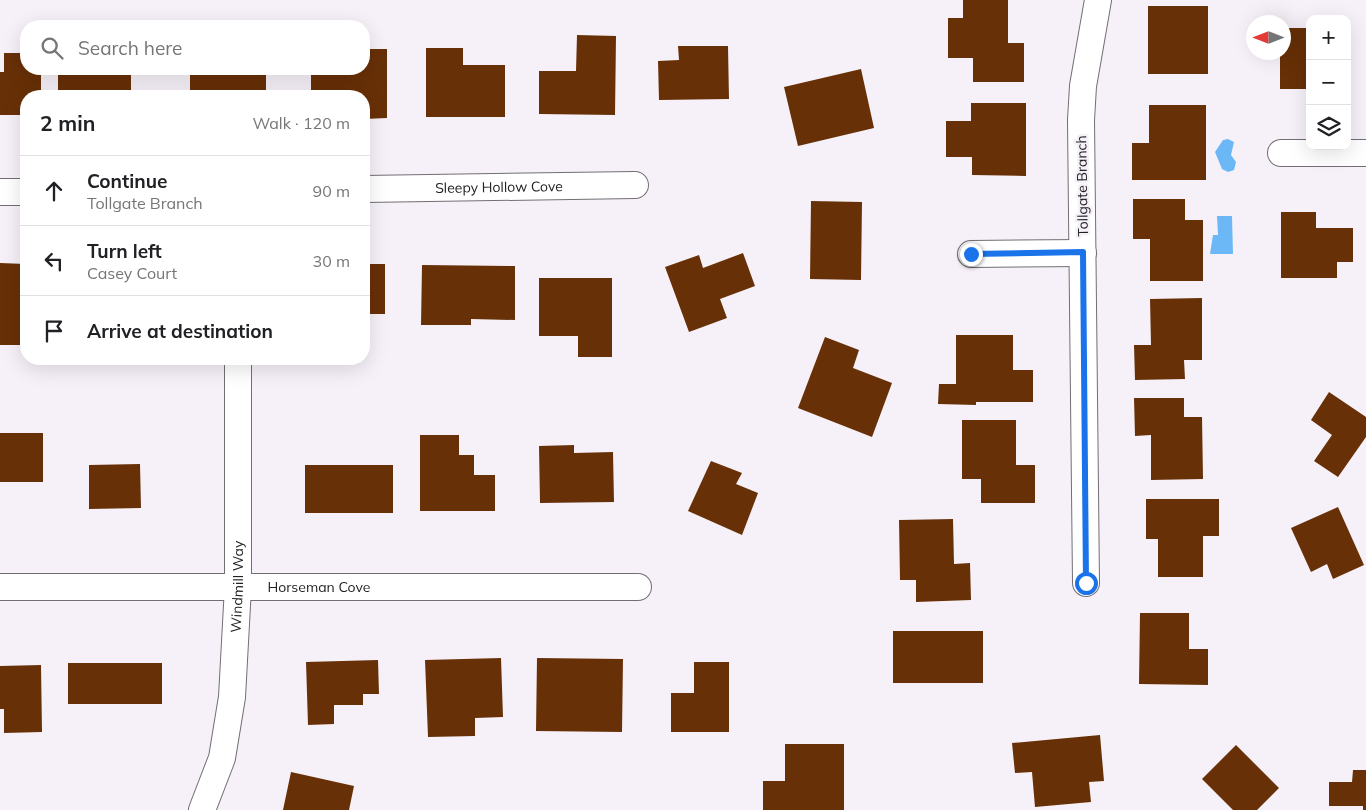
<!DOCTYPE html>
<meta charset="utf-8">
<style>
body{margin:0;font-family:Mulish,sans-serif;background:#f6f6f6;color:#202124}
.controls{position:absolute;right:15px;top:15px;display:grid;overflow:hidden;border-radius:10px;box-shadow:0 5px 20px #0002}
.controls button{width:45px;height:45px;display:grid;place-items:center;padding:0;border:0;border-bottom:1px solid #e0e0e0;background:#fff;color:#202124;font:25px sans-serif}
.compass{position:absolute;left:1246px;top:15px;width:45px;height:45px;border-radius:50%;background:#fff;box-shadow:0 5px 20px #0002;rotate:270deg}
.stop{position:absolute;width:15px;height:15px;margin:-11px;border:4px solid #1a73e8;border-radius:50%;background:#fff}
.stop.end{background:#1a73e8;border-color:#fff;box-shadow:0 1px 5px #0008}
.list{margin:0;padding:0;list-style:none}
h2{display:flex;justify-content:space-between;align-items:center;height:65px;margin:0;padding:0 20px;font-size:21px}
h2 small{font-size:16px;font-weight:400;color:#757577}
.list li{display:grid;grid-template-columns:32px 1fr auto;gap:15px;align-items:center;box-sizing:border-box;height:70px;padding:0 20px;border-top:1px solid #e0e0e0}
.list b{display:block;font-size:19px;white-space:nowrap}
.list p{margin:0;font-size:16px;white-space:nowrap;color:#757577}
.list em{font-size:16px;font-style:normal;color:#757577}
.icon{flex:none;width:28px;height:28px;fill:none;stroke:currentColor;stroke-width:2;stroke-linecap:round;stroke-linejoin:round}
.map{position:relative;flex:none;width:1366px;height:810px;overflow:hidden}
.search{position:absolute;background:#fff;box-shadow:0 5px 20px #0002;left:20px;top:20px;width:350px;height:55px;display:flex;align-items:center;gap:12px;box-sizing:border-box;padding:0 18px;border-radius:20px;color:#757577;font-size:19px}
.panel{position:absolute;background:#fff;box-shadow:0 5px 20px #0002;left:20px;top:90px;width:350px;height:275px;border-radius:20px}
.map>svg:first-child{display:block}
.water{fill:#6cb8f7}
.building{fill:#683007}
.lines{fill:none;stroke-linecap:round;stroke-linejoin:round}
.street-casing{stroke:#736d74;stroke-width:28}
.street{stroke:#fff;stroke-width:26}
.route{stroke:#1a73e8;stroke-width:6}
.labels{text-anchor:middle;dominant-baseline:central;stroke-width:5;stroke-linejoin:round;paint-order:stroke}
.street-label{font-size:14px;fill:#222023;stroke:#f6f1f8}
</style>
<div class="map">
<svg width="1366" height="810" viewBox="0 0 1366 810">
<rect width="100%" height="100%" fill="#f6f1f8"/>
<path class="water" d="M 1228,139 L 1234,142 L 1231,155 L 1236,162 L 1234,170 L 1228,172 L 1222,169 L 1215,152 L 1223,140 Z
M 1217,216 L 1232,216 L 1233,254 L 1210,254 L 1213,235 L 1218,235 Z"/>
<path class="building" d="M 963,0 L 1008,0 L 1008,43 L 1024,43 L 1024,82 L 973,82 L 973,58 L 948,58 L 948,18 L 963,18 Z
M 1148,6 L 1208,6 L 1208,74 L 1148,74 Z
M 1284,28 L 1310,28 L 1310,89 L 1280,89 L 1280,52 L 1284,52 Z
M 577,35 L 616,36 L 615,115 L 539,114 L 539,71 L 576,71 Z
M 678,46 L 728,46 L 729,99 L 659,100 L 658,61 L 679,60 Z
M 426,48 L 463,48 L 463,65 L 505,65 L 505,117 L 426,117 Z
M 364,49 L 387,49 L 387,118 L 364,119 L 364,96 L 311,96 L 311,69 L 364,69 Z
M 4,53 L 26,53 L 26,69 L 41,69 L 41,96 L 26,96 L 26,115 L 0,115 L 0,72 L 4,72 Z
M 58,69 L 131,69 L 131,96 L 58,96 Z
M 190,69 L 266,69 L 266,96 L 190,96 Z
M 861,69 L 874,128 L 798,146 L 784,87 Z
M 971,103 L 1026,103 L 1026,176 L 972,175 L 972,157 L 946,157 L 946,121 L 971,121 Z
M 1149,105 L 1206,105 L 1206,180 L 1132,180 L 1132,143 L 1149,143 Z
M 1133,199 L 1185,199 L 1185,220 L 1203,220 L 1203,281 L 1150,281 L 1150,239 L 1133,239 Z
M 811,201 L 862,202 L 861,280 L 810,279 Z
M 1281,212 L 1316,212 L 1316,228 L 1353,228 L 1353,262 L 1337,262 L 1337,278 L 1281,278 Z
M 743,253 L 755,286 L 720,299 L 727,318 L 689,332 L 665,267 L 699,255 L 703,268 Z
M 0,263 L 26,264 L 26,345 L 0,345 Z
M 364,264 L 385,264 L 385,314 L 364,314 Z
M 422,265 L 515,266 L 515,320 L 471,319 L 471,325 L 421,325 Z
M 539,278 L 612,278 L 612,357 L 578,357 L 578,336 L 539,336 Z
M 1202,298 L 1202,360 L 1184,360 L 1185,379 L 1135,380 L 1134,345 L 1151,345 L 1150,299 Z
M 956,335 L 1013,335 L 1013,370 L 1033,370 L 1033,402 L 976,402 L 976,405 L 938,404 L 939,384 L 956,384 Z
M 825,337 L 859,350 L 853,368 L 892,383 L 872,437 L 798,408 Z
M 130,359 L 164,359 L 164,364 L 130,364 Z
M 1329,392 L 1366,417 L 1366,437 L 1338,477 L 1314,461 L 1332,435 L 1311,420 Z
M 1134,398 L 1184,398 L 1184,417 L 1202,417 L 1203,479 L 1151,480 L 1151,435 L 1135,436 Z
M 962,420 L 1016,420 L 1016,465 L 1035,465 L 1035,503 L 981,503 L 981,479 L 962,479 Z
M 0,433 L 43,433 L 43,482 L 0,482 Z
M 420,435 L 459,435 L 459,455 L 474,455 L 474,475 L 495,475 L 495,511 L 420,511 Z
M 574,445 L 574,453 L 613,452 L 614,502 L 540,503 L 539,446 Z
M 711,461 L 742,473 L 736,484 L 758,493 L 742,535 L 688,511 Z
M 140,464 L 141,508 L 89,509 L 89,465 Z
M 305,465 L 393,465 L 393,513 L 305,513 Z
M 1146,499 L 1219,499 L 1219,536 L 1203,536 L 1203,577 L 1158,577 L 1158,539 L 1146,539 Z
M 1338,507 L 1364,565 L 1333,579 L 1327,564 L 1311,572 L 1291,528 Z
M 953,519 L 954,564 L 970,563 L 971,600 L 916,602 L 916,580 L 900,580 L 899,520 Z
M 1140,613 L 1189,613 L 1189,649 L 1208,649 L 1208,685 L 1139,684 Z
M 893,631 L 983,631 L 983,683 L 893,683 Z
M 501,658 L 503,717 L 475,718 L 475,736 L 428,737 L 425,660 Z
M 537,658 L 623,659 L 622,732 L 536,731 Z
M 378,660 L 379,694 L 363,694 L 363,705 L 334,705 L 334,724 L 308,725 L 306,662 Z
M 694,662 L 729,662 L 729,732 L 671,732 L 671,693 L 694,693 Z
M 68,663 L 162,663 L 162,704 L 68,704 Z
M 41,665 L 42,732 L 4,733 L 4,709 L 0,709 L 0,666 Z
M 1100,735 L 1104,781 L 1089,782 L 1091,802 L 1035,807 L 1032,772 L 1015,773 L 1012,743 Z
M 785,744 L 844,744 L 844,810 L 763,810 L 763,781 L 785,781 Z
M 1236,745 L 1279,788 L 1257,810 L 1233,810 L 1202,779 Z
M 1353,770 L 1366,770 L 1366,810 L 1363,810 L 1363,806 L 1329,806 L 1329,782 L 1352,782 Z
M 291,772 L 354,786 L 349,810 L 283,810 Z"/>
<g class="lines">
<g class="street-casing">
<g id="street">
<path d="M 1281,153 L 1366,153"/>
<path id="s1" d="M 364,189 L 635,185"/>
<path d="M 0,192 L 26,192"/>
<path d="M 971,254 L 1083,253"/>
<path d="M 1086,583 L 1081,120 L 1083,86 L 1098,0"/>
<path id="s2" d="M 0,587 L 638,587"/>
<path id="s3" d="M 202,810 L 222,758 L 232,697 L 238,587 L 238,359"/>
</g>
</g>
<use href="#street" class="street"/>
</g>
<g class="lines">
<path class="route" d="M 971,254 L 1083,252 L 1086,583"/>
</g>
<g class="labels">
<g class="street-label">
<text transform="translate(1082 186) rotate(-91)">Tollgate Branch</text>
<text stroke="none"><textPath href="#s1" startOffset="135">Sleepy Hollow Cove</textPath></text>
<text stroke="none"><textPath href="#s3" startOffset="228">Windmill Way</textPath></text>
<text stroke="none"><textPath href="#s2" startOffset="319">Horseman Cove</textPath></text>
</g>
</g>
</svg>
<div class="controls">
<button>+</button>
<button>−</button>
<button><svg class="icon" aria-label="layers" viewBox="0 0 24 24"><path d="M12 4l9 5-9 5-9-5zM3 14l9 5 9-5"/></svg></button>
</div>
<svg class="compass" viewBox="-18 -18 36 36"><path d="M0-13l5 13h-10z" fill="#e53935"/><path d="M0 13l5-13h-10z" fill="#757577"/></svg>
<div class="stop" style="left:1086px;top:583px"></div>
<div class="stop end" style="left:971px;top:254px"></div>
<div class="search"><svg class="icon" aria-label="search" viewBox="0 0 24 24"><circle cx="10" cy="10" r="6"/><path d="M15 15l6 6"/></svg>Search here</div>
<section class="panel">
<h2>2 min<small>Walk · 120 m</small></h2>
<ul class="list">
<li><svg class="icon" aria-label="ahead" viewBox="0 0 24 24"><path d="M12 20V5M6 11l6-6 6 6"/></svg><div><b>Continue</b><p>Tollgate Branch</p></div><em>90 m</em></li>
<li><svg class="icon" aria-label="left" viewBox="0 0 24 24"><path d="M17 20v-9H6M10 6l-5 5 5 5"/></svg><div><b>Turn left</b><p>Casey Court</p></div><em>30 m</em></li>
<li><svg class="icon" aria-label="arrive" viewBox="0 0 24 24"><path d="M6 21V4h12l-3 4 3 4H6"/></svg><div><b>Arrive at destination</b></div></li>
</ul>
</section>
</div>
